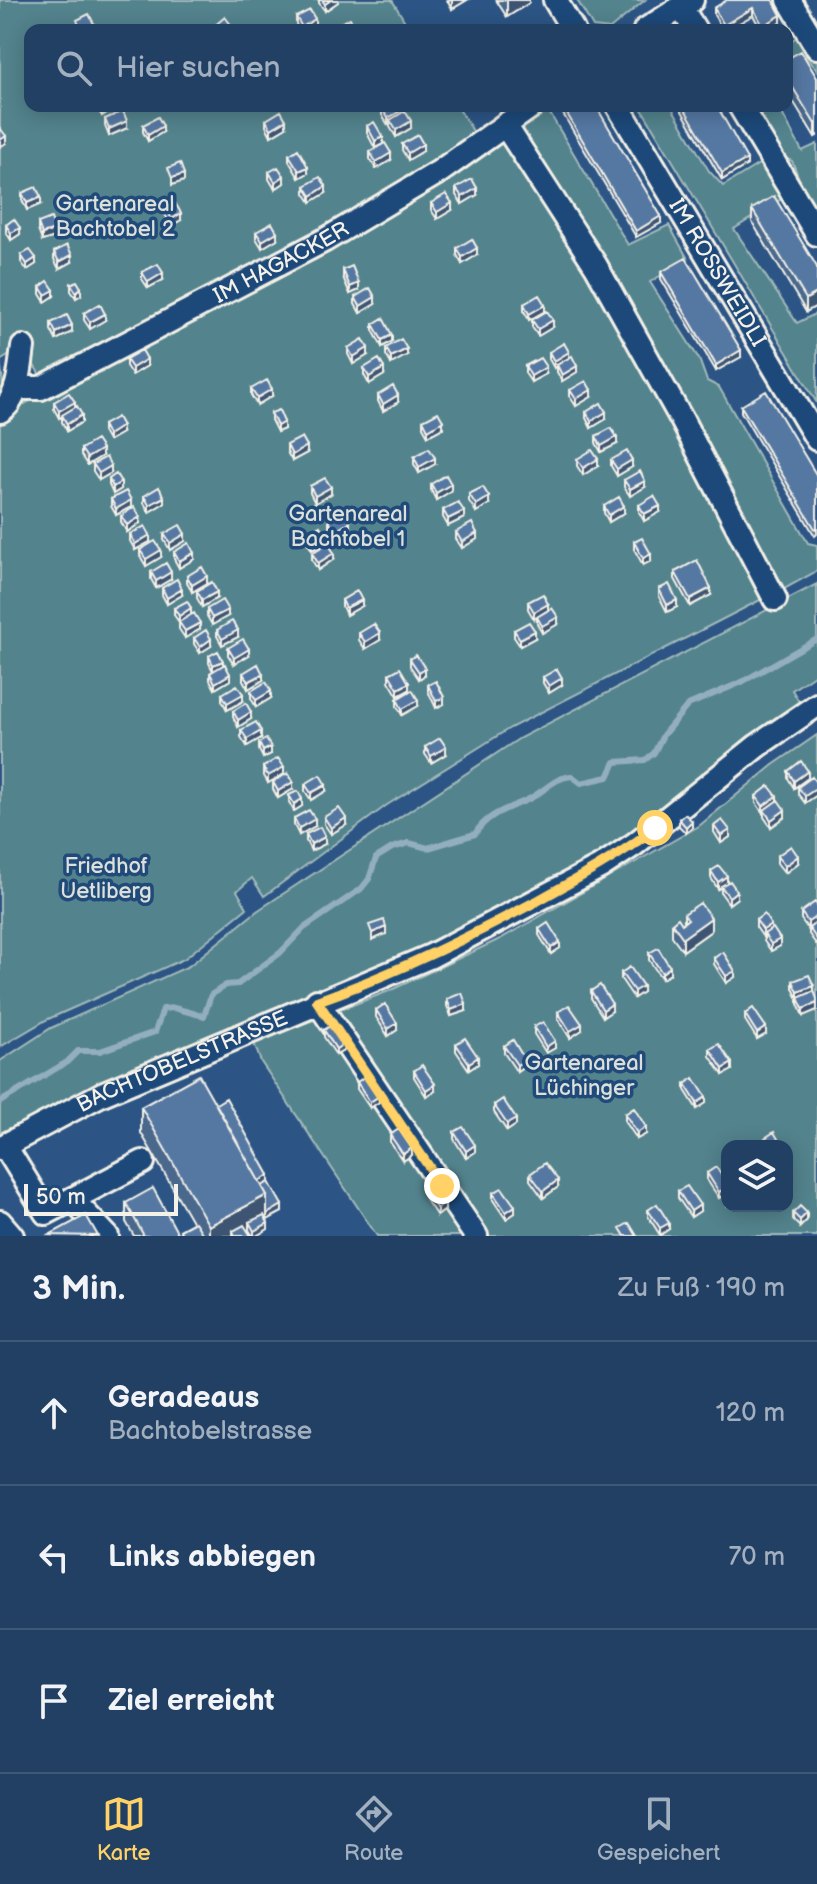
<!DOCTYPE html>
<html lang="de">
<meta charset="utf-8">
<style>
body{margin:0;font-family:"Balsamiq Sans",sans-serif;background:#29476a;color:#f1f3f6}
.controls{position:absolute;right:24px;bottom:24px;display:grid;overflow:hidden;border-radius:16px;box-shadow:0 4px 20px #0003}
.controls button{width:72px;height:72px;display:grid;place-items:center;padding:0;border:0;border-bottom:2px solid #3e5978;background:#214064;color:#f1f3f6;font:40px sans-serif}
.scale{position:absolute;left:24px;bottom:20px;width:154px;box-sizing:border-box;padding-left:8px;border:4px solid #f4f1e8;border-top:0;font-size:22px;line-height:28px;white-space:nowrap;color:#f4f1e8;-webkit-text-stroke:6px #1f4a7a;paint-order:stroke}
.stop{position:absolute;width:24px;height:24px;margin:-18px;border:6px solid #ffd166;border-radius:50%;background:#fff}
.stop.end{background:#ffd166;border-color:#fff;box-shadow:0 2px 8px #0008}
.list{margin:0;padding:0;list-style:none}
h2{display:flex;justify-content:space-between;align-items:center;height:104px;margin:0;padding:0 32px;font-size:34px}
h2 small{font-size:26px;font-weight:400;color:#a2afbf}
.list li{display:grid;grid-template-columns:52px 1fr auto;gap:24px;align-items:center;box-sizing:border-box;height:144px;padding:0 32px;border-top:2px solid #3e5978}
.list b{display:block;font-size:30px;white-space:nowrap}
.list p{margin:0;font-size:26px;white-space:nowrap;color:#a2afbf}
.list em{font-size:26px;font-style:normal;color:#a2afbf}
.icon{flex:none;width:44px;height:44px;fill:none;stroke:currentColor;stroke-width:2;stroke-linecap:round;stroke-linejoin:round}
.map{position:relative;flex:none;width:817px;height:1236px;overflow:hidden}
.search{position:absolute;background:#214064;box-shadow:0 4px 20px #0003;left:24px;right:24px;top:24px;height:88px;display:flex;align-items:center;gap:20px;box-sizing:border-box;padding:0 28px;border-radius:16px;color:#a2afbf;font-size:30px}
.sheet{height:536px;background:#214064}
nav{display:flex;justify-content:space-around;align-items:center;box-sizing:border-box;height:112px;border-top:2px solid #3e5978;background:#214064;font-size:22px;color:#a2afbf}
nav a{display:grid;justify-items:center;gap:4px}
nav .on{color:#ffd166}
.map>svg:first-child{display:block}
.green{fill:#52838d;stroke:#a3baba;stroke-width:2;fill-rule:evenodd}
.lines{fill:none;stroke-linecap:round;stroke-linejoin:round}
.stream{stroke:#93aebf;stroke-width:6}
.minor-casing{stroke:#f4f1e8;stroke-width:28}
.minor{stroke:#1f4a7a;stroke-width:22}
.wall{fill:#49678c;stroke:#f4f1e8;stroke-width:2}
.shaded-wall{fill:#3c5472;stroke:#f4f1e8;stroke-width:2}
.building{fill:#5578a3;stroke:#f4f1e8;stroke-width:2}
.route{stroke:#ffd166;stroke-width:10}
.labels{text-anchor:middle;dominant-baseline:central;stroke-width:7;stroke-linejoin:round;paint-order:stroke}
.park-label{font-size:22px;fill:#dce0da;stroke:#1f4a7a}
.street-label{font-size:22px;fill:#f4f1e8;stroke:#1f4a7a}
</style>
<div class="map">
<svg width="817" height="1236" viewBox="0 0 817 1236">
<rect width="100%" height="100%" fill="#2c5585"/>
<filter id="ink" filterUnits="userSpaceOnUse"><feTurbulence type="fractalNoise" baseFrequency=".0125" numOctaves="2"/><feDisplacementMap in="SourceGraphic" scale="16" xChannelSelector="R" yChannelSelector="G"/><feConvolveMatrix kernelMatrix="1 2 1 2 8 2 1 2 1" color-interpolation-filters="sRGB"/></filter>
<g filter="url(#ink)">
<path class="green" d="M 0,0 L 392,0 L 410,30 L 30,30 L 30,106 L 457,106 L 478,139 L 421,177 L 43,380 L 23,347 L 0,361 L 5,398 L 0,404 Z
M 577,0 L 645,0 L 610,29 L 593,27 Z
M 802,34 L 817,58 L 817,70 L 805,55 L 787,66 L 787,43 Z
M 640,106 L 671,106 L 709,171 L 723,186 L 759,164 L 786,196 L 734,229 L 797,323 L 817,313 L 817,403 Z
M 749,106 L 778,106 L 802,151 L 817,144 L 817,220 C 805,200 801,182 792,161 L 780,156 Z
M 546,107 L 628,245 L 669,225 L 688,259 L 650,282 L 699,359 L 707,381 L 719,387 L 808,543 L 817,545 L 817,571 L 786,588 L 770,585 L 518,125 Z
M 508,139 L 589,267 L 766,597 L 510,728 L 387,805 L 267,894 L 264,896 L 252,878 L 237,891 L 247,908 L 184,959 L 46,1020 L 0,1047 L 0,417 L 444,180 Z
M 817,584 L 817,673 L 792,690 L 801,705 L 621,842 L 517,903 L 433,944 L 263,1012 L 0,1133 L 0,1061 L 51,1028 L 189,966 L 257,911 L 520,738 Z
M 817,735 L 817,1236 L 377,1236 L 261,1062 L 254,1043 L 389,991 L 500,939 L 699,826 L 773,765 ZM 727,1146 L 787,1146 L 787,1206 L 727,1206 Z"/>
<g class="lines">
<path class="stream" d="M 0,1102 L 67,1062 L 78,1051 L 100,1051 L 155,1032 L 163,1009 L 174,1008 L 204,1016 L 211,995 L 226,985 L 238,984 L 280,953 L 304,928 L 361,889 L 369,879 L 376,858 L 392,848 L 409,843 L 428,848 L 475,834 C 487,814 507,809 527,800 C 543,793 554,777 572,776 L 581,783 L 608,777 L 615,762 L 645,760 L 654,753 L 663,735 L 688,705 L 742,682 L 817,639"/>
<g class="minor-casing">
<g id="minor">
<path d="M 555,0 L 573,30"/>
<path d="M 789,0 L 817,47"/>
<path d="M 681,7 L 695,30"/>
<path d="M 645,30 L 692,0"/>
<path id="s1" d="M 618,106 L 817,439"/>
<path d="M 740,106 L 817,234"/>
<path d="M 505,125 L 596,266 L 682,420 L 775,599"/>
<path id="s2" d="M 16,388 L 41,388 L 325,240 L 439,172 L 532,106"/>
<path d="M 0,411 C 19,400 20,368 23,347"/>
<path d="M 317,1001 L 476,1236"/>
<path d="M 5,1146 L 46,1213 L 143,1162"/>
<path id="s3" d="M 0,1148 L 102,1094 L 431,956 L 600,867 L 635,844 L 757,746 L 817,705"/>
<path d="M 72,1199 L 107,1236"/>
<path d="M 0,1222 L 12,1236"/>
</g>
</g>
<use href="#minor" class="minor"/>
</g>
<path class="wall" d="M 319,0 L 338,0 L 338,2 L 325,11 L 319,3 Z
M 447,0 L 467,0 L 452,9 Z
M 496,0 L 529,0 L 529,3 L 507,17 Z
M 773,0 L 781,22 L 768,30 L 761,30 L 753,15 L 727,30 L 723,30 L 714,15 L 714,8 Z
M 296,17 L 315,26 L 309,30 L 300,30 L 296,24 Z
M 787,59 L 817,78 L 817,136 L 815,137 L 787,91 Z
M 95,106 L 111,106 L 111,110 L 102,116 Z
M 679,106 L 717,106 L 747,165 L 722,180 Z
M 563,107 L 661,223 L 636,237 L 563,114 Z
M 382,109 L 404,112 L 411,128 L 396,137 L 390,127 L 390,124 L 388,125 L 382,115 Z
M 105,119 L 127,128 L 109,136 L 105,126 Z
M 266,120 L 286,127 L 271,136 L 266,126 Z
M 143,125 L 163,132 L 148,141 L 143,132 Z
M 367,126 L 383,137 L 375,148 L 367,133 Z
M 402,144 L 423,151 L 408,160 L 402,150 Z
M 370,152 L 391,160 L 376,169 L 370,159 Z
M 289,155 L 308,173 L 299,178 L 289,161 Z
M 269,172 L 284,183 L 275,189 L 269,179 Z
M 305,186 L 326,193 L 311,202 L 305,193 Z
M 456,188 L 477,195 L 462,204 L 456,195 Z
M 22,193 L 41,204 L 27,210 L 22,200 Z
M 161,203 L 181,220 L 172,225 L 161,209 Z
M 431,203 L 452,210 L 437,219 L 431,210 Z
M 752,209 L 817,267 L 806,312 L 752,222 Z
M 38,223 L 55,237 L 42,241 L 38,230 Z
M 6,225 L 20,234 L 11,240 L 6,232 Z
M 256,232 L 277,239 L 262,248 L 256,238 Z
M 457,248 L 477,255 L 462,264 L 457,255 Z
M 54,252 L 72,262 L 59,269 L 54,259 Z
M 21,255 L 36,264 L 27,270 L 21,262 Z
M 343,270 L 359,290 L 350,294 L 343,277 Z
M 142,272 L 163,280 L 148,288 L 142,279 Z
M 661,272 L 741,357 L 716,371 L 661,279 Z
M 71,284 L 81,295 L 76,298 L 71,291 Z
M 40,287 L 54,296 L 45,302 L 40,294 Z
M 355,297 L 375,304 L 360,313 L 355,304 Z
M 524,304 L 545,311 L 529,320 L 524,311 Z
M 84,313 L 105,320 L 90,329 L 84,320 Z
M 532,320 L 553,327 L 538,336 L 532,327 Z
M 51,323 L 72,332 L 56,340 L 51,330 Z
M 373,324 L 392,341 L 382,347 L 373,330 Z
M 348,348 L 368,355 L 353,364 L 348,354 Z
M 386,348 L 407,355 L 391,364 L 386,355 Z
M 549,352 L 569,358 L 577,372 L 562,381 L 557,372 L 557,367 L 554,368 L 549,359 Z
M 126,359 L 147,366 L 132,375 L 126,366 Z
M 525,366 L 546,374 L 531,382 L 525,373 Z
M 364,368 L 384,375 L 369,384 L 364,375 Z
M 251,389 L 272,396 L 257,405 L 251,395 Z
M 570,390 L 591,397 L 576,406 L 570,397 Z
M 378,395 L 398,402 L 383,411 L 378,401 Z
M 54,402 L 75,408 L 82,422 L 67,431 L 62,422 L 62,417 L 59,418 L 54,409 Z
M 741,406 L 817,476 L 817,534 L 815,536 L 741,412 Z
M 586,412 L 606,419 L 591,428 L 586,418 Z
M 271,413 L 284,429 L 277,432 L 271,420 Z
M 423,420 L 443,428 L 428,436 L 423,427 Z
M 103,425 L 122,433 L 108,441 L 103,432 Z
M 596,436 L 617,444 L 601,452 L 596,443 Z
M 287,445 L 307,453 L 292,461 L 287,452 Z
M 81,449 L 102,456 L 87,465 L 81,455 Z
M 414,457 L 435,464 L 419,473 L 414,464 Z
M 577,459 L 598,466 L 583,475 L 577,466 Z
M 611,460 L 632,467 L 617,476 L 611,466 Z
M 93,464 L 111,473 L 99,480 L 93,471 Z
M 109,479 L 121,489 L 113,494 L 109,485 Z
M 624,480 L 645,487 L 630,496 L 624,487 Z
M 431,484 L 451,491 L 436,500 L 431,490 Z
M 310,486 L 331,494 L 315,503 L 310,493 Z
M 469,494 L 489,504 L 476,512 L 469,501 Z
M 144,496 L 164,503 L 149,512 L 144,503 Z
M 111,499 L 131,507 L 116,515 L 111,506 Z
M 639,505 L 660,512 L 644,521 L 639,512 Z
M 604,506 L 624,513 L 609,522 L 604,513 Z
M 443,510 L 464,518 L 448,526 L 443,517 Z
M 121,516 L 140,523 L 127,532 L 121,522 Z
M 329,521 L 350,529 L 335,538 L 329,528 Z
M 456,532 L 477,539 L 462,548 L 456,539 Z
M 130,534 L 150,542 L 135,550 L 130,541 Z
M 164,534 L 185,541 L 170,550 L 164,540 Z
M 306,534 L 325,543 L 312,550 L 306,541 Z
M 634,542 L 651,561 L 643,565 L 634,549 Z
M 140,550 L 161,557 L 146,566 L 140,556 Z
M 174,552 L 194,559 L 179,568 L 174,559 Z
M 312,553 L 334,559 L 318,570 L 312,560 Z
M 151,572 L 171,579 L 156,588 L 151,579 Z
M 675,572 L 711,595 L 690,606 L 675,579 Z
M 187,576 L 207,583 L 192,592 L 187,582 Z
M 162,588 L 182,595 L 167,604 L 162,595 Z
M 659,589 L 677,607 L 667,612 L 659,596 Z
M 197,591 L 217,598 L 202,607 L 197,598 Z
M 342,600 L 362,606 L 346,615 L 342,606 Z
M 528,602 L 548,604 L 534,619 L 528,609 Z
M 174,608 L 191,615 L 200,629 L 185,638 L 179,629 L 179,622 L 174,615 Z
M 207,609 L 228,616 L 212,625 L 207,616 Z
M 537,617 L 558,624 L 542,633 L 537,624 Z
M 217,630 L 238,637 L 222,645 L 217,636 Z
M 514,630 L 535,638 L 520,646 L 514,637 Z
M 359,633 L 380,640 L 365,649 L 359,640 Z
M 194,638 L 211,646 L 200,653 L 194,644 Z
M 228,648 L 249,655 L 234,664 L 228,655 Z
M 209,656 L 223,666 L 230,680 L 215,689 L 210,680 L 210,673 L 213,671 L 209,663 Z
M 410,659 L 425,675 L 419,679 L 410,666 Z
M 243,673 L 263,680 L 248,689 L 243,680 Z
M 389,674 L 409,690 L 398,696 L 389,681 Z
M 543,677 L 562,685 L 549,693 L 543,683 Z
M 428,685 L 444,704 L 436,708 L 428,691 Z
M 251,691 L 271,698 L 256,707 L 251,698 Z
M 222,694 L 243,701 L 227,710 L 222,700 Z
M 397,699 L 418,706 L 402,715 L 397,706 Z
M 233,711 L 251,719 L 238,727 L 233,717 Z
M 241,730 L 261,738 L 247,746 L 241,737 Z
M 259,743 L 271,754 L 263,758 L 259,750 Z
M 425,747 L 446,754 L 431,763 L 425,754 Z
M 263,767 L 284,774 L 268,783 L 263,774 Z
M 788,771 L 808,778 L 794,788 L 788,778 Z
M 273,782 L 293,789 L 278,798 L 273,789 Z
M 305,784 L 326,791 L 311,800 L 305,791 Z
M 817,784 L 817,795 L 805,803 L 798,794 L 798,787 Z
M 289,795 L 302,806 L 294,811 L 289,802 Z
M 756,796 L 777,801 L 785,817 L 771,827 L 764,817 L 764,812 L 763,813 L 756,803 Z
M 324,817 L 346,825 L 331,834 L 324,824 Z
M 294,818 L 315,826 L 299,835 L 294,825 Z
M 679,819 L 692,828 L 686,833 L 679,826 Z
M 714,826 L 730,837 L 721,843 L 714,832 Z
M 306,834 L 325,844 L 311,851 L 306,841 Z
M 777,856 L 798,863 L 785,873 L 777,863 Z
M 711,871 L 727,883 L 737,898 L 729,904 L 721,893 L 721,887 L 718,889 L 711,878 Z
M 817,905 L 817,944 L 816,944 L 809,934 L 809,928 L 808,929 L 801,919 L 801,912 Z
M 684,914 L 711,931 L 683,951 L 672,936 L 672,923 L 682,924 L 684,922 Z
M 756,920 L 771,929 L 780,946 L 771,951 L 764,941 L 764,936 L 763,937 L 756,927 Z
M 539,929 L 560,948 L 551,954 L 539,935 Z
M 649,953 L 670,974 L 662,979 L 649,960 Z
M 714,958 L 735,977 L 726,983 L 714,964 Z
M 621,973 L 643,992 L 634,998 L 621,979 Z
M 793,981 L 814,992 L 803,1016 L 798,1004 L 798,999 L 793,988 Z
M 591,991 L 612,1011 L 603,1017 L 591,998 Z
M 447,999 L 466,1011 L 451,1016 L 447,1006 Z
M 376,1010 L 397,1030 L 388,1036 L 376,1017 Z
M 558,1012 L 582,1030 L 570,1038 L 558,1019 Z
M 745,1014 L 766,1034 L 757,1039 L 745,1020 Z
M 534,1027 L 555,1048 L 546,1053 L 534,1034 Z
M 324,1030 L 345,1050 L 336,1055 L 324,1037 Z
M 456,1044 L 478,1064 L 469,1070 L 456,1051 Z
M 504,1046 L 525,1066 L 517,1072 L 504,1053 Z
M 710,1049 L 732,1070 L 723,1075 L 710,1056 Z
M 414,1071 L 435,1091 L 426,1096 L 414,1077 Z
M 357,1082 L 379,1102 L 370,1108 L 357,1089 Z
M 685,1084 L 706,1103 L 697,1109 L 685,1090 Z
M 216,1104 L 269,1182 L 282,1212 L 267,1220 L 268,1229 L 256,1236 L 253,1236 L 249,1230 L 248,1231 L 251,1236 L 180,1236 L 180,1230 L 193,1223 L 141,1133 L 141,1107 Z
M 494,1105 L 516,1125 L 507,1131 L 494,1112 Z
M 625,1114 L 646,1134 L 637,1139 L 625,1121 Z
M 454,1132 L 475,1152 L 466,1158 L 454,1139 Z
M 390,1135 L 412,1155 L 403,1161 L 390,1142 Z
M 707,1173 L 727,1184 L 727,1193 L 719,1198 L 707,1180 Z
M 530,1174 L 558,1187 L 543,1198 L 530,1180 Z
M 424,1190 L 445,1210 L 437,1216 L 424,1197 Z
M 678,1191 L 700,1211 L 691,1217 L 678,1198 Z
M 493,1193 L 515,1213 L 506,1219 L 493,1200 Z
M 126,1203 L 179,1236 L 134,1236 L 126,1222 Z
M 648,1210 L 669,1229 L 660,1235 L 648,1216 Z
M 793,1213 L 807,1220 L 800,1227 L 793,1220 Z"/>
<path class="shaded-wall" d="M 331,0 L 338,0 L 338,2 L 325,11 L 325,4 Z
M 452,0 L 467,0 L 452,9 Z
M 507,0 L 529,0 L 529,3 L 507,17 Z
M 753,8 L 753,15 L 727,30 L 724,30 L 724,25 Z
M 781,15 L 781,22 L 768,30 L 763,30 L 763,26 Z
M 315,19 L 315,26 L 309,30 L 302,30 L 302,27 Z
M 94,24 L 94,30 L 81,30 Z
M 106,106 L 111,106 L 111,110 L 102,116 L 102,109 Z
M 404,109 L 404,116 L 390,120 L 390,124 L 388,125 L 388,118 Z
M 286,120 L 286,127 L 271,136 L 271,129 Z
M 127,121 L 127,128 L 109,136 L 109,129 Z
M 411,121 L 411,128 L 396,137 L 396,130 Z
M 817,123 L 817,136 L 815,137 L 815,124 Z
M 163,126 L 163,132 L 148,141 L 148,135 Z
M 6,136 L 6,143 L 0,147 L 0,140 Z
M 383,137 L 383,144 L 375,148 L 375,141 Z
M 423,144 L 423,151 L 408,160 L 408,153 Z
M 391,153 L 391,160 L 376,169 L 376,162 Z
M 747,159 L 747,165 L 722,180 L 722,173 Z
M 308,167 L 308,173 L 299,178 L 299,171 Z
M 184,174 L 184,181 L 172,185 L 172,178 Z
M 284,176 L 284,183 L 275,189 L 275,182 Z
M 326,186 L 326,193 L 311,202 L 311,196 Z
M 477,188 L 477,195 L 462,204 L 462,197 Z
M 41,197 L 41,204 L 27,210 L 27,203 Z
M 452,203 L 452,210 L 437,219 L 437,212 Z
M 181,213 L 181,220 L 172,225 L 172,219 Z
M 661,216 L 661,223 L 636,237 L 636,231 Z
M 20,228 L 20,234 L 11,240 L 11,233 Z
M 55,230 L 55,237 L 42,241 L 42,234 Z
M 277,232 L 277,239 L 262,248 L 262,241 Z
M 477,248 L 477,255 L 462,264 L 462,257 Z
M 72,255 L 72,262 L 59,269 L 59,262 Z
M 36,258 L 36,264 L 27,270 L 27,264 Z
M 163,273 L 163,280 L 148,288 L 148,282 Z
M 359,283 L 359,290 L 350,294 L 350,287 Z
M 81,288 L 81,295 L 76,298 L 76,292 Z
M 54,290 L 54,296 L 45,302 L 45,295 Z
M 817,293 L 817,306 L 806,312 L 806,299 Z
M 375,297 L 375,304 L 360,313 L 360,306 Z
M 545,305 L 545,311 L 529,320 L 529,314 Z
M 105,314 L 105,320 L 90,329 L 90,322 Z
M 553,320 L 553,327 L 538,336 L 538,329 Z
M 72,325 L 72,332 L 56,340 L 56,333 Z
M 392,335 L 392,341 L 382,347 L 382,340 Z
M 368,348 L 368,355 L 353,364 L 353,357 Z
M 407,349 L 407,355 L 391,364 L 391,357 Z
M 741,350 L 741,357 L 716,371 L 716,365 Z
M 569,352 L 569,359 L 554,368 L 554,361 Z
M 147,359 L 147,366 L 132,375 L 132,368 Z
M 577,366 L 577,372 L 562,381 L 562,375 Z
M 546,367 L 546,374 L 531,382 L 531,376 Z
M 384,368 L 384,375 L 369,384 L 369,377 Z
M 272,389 L 272,396 L 257,405 L 257,398 Z
M 591,390 L 591,397 L 576,406 L 576,399 Z
M 398,395 L 398,402 L 383,411 L 383,404 Z
M 75,402 L 75,409 L 59,418 L 59,411 Z
M 606,412 L 606,419 L 591,428 L 591,421 Z
M 82,415 L 82,422 L 67,431 L 67,424 Z
M 443,421 L 443,428 L 428,436 L 428,430 Z
M 284,422 L 284,429 L 277,432 L 277,426 Z
M 122,426 L 122,433 L 108,441 L 108,435 Z
M 617,437 L 617,444 L 601,452 L 601,446 Z
M 307,446 L 307,453 L 292,461 L 292,455 Z
M 102,449 L 102,456 L 87,465 L 87,458 Z
M 435,458 L 435,464 L 419,473 L 419,467 Z
M 598,459 L 598,466 L 583,475 L 583,468 Z
M 632,460 L 632,467 L 617,476 L 617,469 Z
M 111,466 L 111,473 L 99,480 L 99,473 Z
M 645,481 L 645,487 L 630,496 L 630,489 Z
M 121,482 L 121,489 L 113,494 L 113,487 Z
M 451,484 L 451,491 L 436,500 L 436,493 Z
M 331,487 L 331,494 L 315,503 L 315,496 Z
M 164,497 L 164,503 L 149,512 L 149,505 Z
M 489,497 L 489,504 L 476,512 L 476,505 Z
M 131,500 L 131,507 L 116,515 L 116,509 Z
M 624,506 L 624,513 L 609,522 L 609,515 Z
M 660,506 L 660,512 L 644,521 L 644,514 Z
M 464,511 L 464,518 L 448,526 L 448,519 Z
M 140,517 L 140,523 L 127,532 L 127,525 Z
M 350,522 L 350,529 L 335,538 L 335,531 Z
M 477,533 L 477,539 L 462,548 L 462,542 Z
M 185,534 L 185,541 L 170,550 L 170,543 Z
M 150,535 L 150,542 L 135,550 L 135,544 Z
M 325,536 L 325,543 L 312,550 L 312,544 Z
M 161,550 L 161,557 L 146,566 L 146,559 Z
M 194,553 L 194,559 L 179,568 L 179,561 Z
M 334,553 L 334,559 L 318,570 L 318,563 Z
M 651,554 L 651,561 L 643,565 L 643,558 Z
M 171,572 L 171,579 L 156,588 L 156,581 Z
M 207,576 L 207,583 L 192,592 L 192,585 Z
M 711,588 L 711,595 L 690,606 L 690,599 Z
M 182,589 L 182,595 L 167,604 L 167,598 Z
M 217,592 L 217,598 L 202,607 L 202,600 Z
M 362,600 L 362,606 L 346,615 L 346,608 Z
M 677,600 L 677,607 L 667,612 L 667,605 Z
M 548,604 L 548,610 L 534,619 L 534,612 Z
M 191,608 L 191,615 L 179,623 L 179,616 Z
M 228,610 L 228,616 L 212,625 L 212,618 Z
M 558,617 L 558,624 L 542,633 L 542,626 Z
M 200,623 L 200,629 L 185,638 L 185,631 Z
M 238,630 L 238,637 L 222,645 L 222,639 Z
M 535,631 L 535,638 L 520,646 L 520,639 Z
M 380,633 L 380,640 L 365,649 L 365,642 Z
M 211,639 L 211,646 L 200,653 L 200,647 Z
M 249,649 L 249,655 L 234,664 L 234,658 Z
M 223,661 L 223,667 L 213,672 L 213,665 Z
M 425,668 L 425,675 L 419,679 L 419,672 Z
M 230,674 L 230,680 L 215,689 L 215,683 Z
M 263,674 L 263,680 L 248,689 L 248,682 Z
M 562,678 L 562,685 L 549,693 L 549,686 Z
M 409,683 L 409,690 L 398,696 L 398,689 Z
M 271,691 L 271,698 L 256,707 L 256,700 Z
M 243,694 L 243,701 L 227,710 L 227,703 Z
M 444,697 L 444,704 L 436,708 L 436,701 Z
M 418,700 L 418,706 L 402,715 L 402,709 Z
M 251,712 L 251,719 L 238,727 L 238,720 Z
M 261,731 L 261,738 L 247,746 L 247,739 Z
M 271,747 L 271,754 L 263,758 L 263,751 Z
M 446,747 L 446,754 L 431,763 L 431,756 Z
M 284,767 L 284,774 L 268,783 L 268,776 Z
M 808,771 L 808,778 L 794,788 L 794,781 Z
M 293,782 L 293,789 L 278,798 L 278,791 Z
M 326,785 L 326,791 L 311,800 L 311,793 Z
M 817,788 L 817,795 L 805,803 L 805,796 Z
M 777,796 L 777,803 L 763,813 L 763,806 Z
M 302,799 L 302,806 L 294,811 L 294,804 Z
M 785,810 L 785,817 L 771,827 L 771,820 Z
M 346,818 L 346,825 L 331,834 L 331,828 Z
M 315,819 L 315,826 L 299,835 L 299,828 Z
M 692,821 L 692,828 L 686,833 L 686,827 Z
M 730,830 L 730,837 L 721,843 L 721,836 Z
M 325,837 L 325,844 L 311,851 L 311,844 Z
M 798,856 L 798,863 L 785,873 L 785,866 Z
M 727,876 L 727,883 L 718,889 L 718,882 Z
M 737,891 L 737,898 L 729,904 L 729,897 Z
M 817,916 L 817,923 L 808,929 L 808,922 Z
M 711,918 L 711,931 L 683,951 L 683,938 Z
M 771,925 L 771,931 L 763,937 L 763,930 Z
M 386,927 L 386,934 L 372,940 L 372,933 Z
M 780,939 L 780,946 L 771,951 L 771,944 Z
M 560,942 L 560,948 L 551,954 L 551,948 Z
M 670,967 L 670,974 L 662,979 L 662,973 Z
M 735,971 L 735,977 L 726,983 L 726,976 Z
M 643,986 L 643,992 L 634,998 L 634,991 Z
M 814,986 L 814,993 L 798,999 L 798,992 Z
M 817,1003 L 817,1010 L 803,1016 L 803,1009 Z
M 466,1004 L 466,1011 L 451,1016 L 451,1010 Z
M 612,1004 L 612,1011 L 603,1017 L 603,1010 Z
M 397,1023 L 397,1030 L 388,1036 L 388,1029 Z
M 582,1024 L 582,1030 L 570,1038 L 570,1031 Z
M 766,1027 L 766,1034 L 757,1039 L 757,1033 Z
M 555,1041 L 555,1048 L 546,1053 L 546,1047 Z
M 345,1043 L 345,1050 L 336,1055 L 336,1049 Z
M 478,1057 L 478,1064 L 469,1070 L 469,1063 Z
M 525,1060 L 525,1066 L 517,1072 L 517,1065 Z
M 732,1063 L 732,1070 L 723,1075 L 723,1069 Z
M 435,1084 L 435,1091 L 426,1096 L 426,1090 Z
M 379,1096 L 379,1102 L 370,1108 L 370,1102 Z
M 706,1097 L 706,1103 L 697,1109 L 697,1103 Z
M 516,1119 L 516,1125 L 507,1131 L 507,1124 Z
M 646,1127 L 646,1134 L 637,1139 L 637,1133 Z
M 475,1145 L 475,1152 L 466,1158 L 466,1151 Z
M 412,1148 L 412,1155 L 403,1161 L 403,1154 Z
M 269,1175 L 269,1188 L 254,1183 Z
M 558,1180 L 558,1187 L 543,1198 L 543,1191 Z
M 727,1187 L 727,1193 L 719,1198 L 719,1192 Z
M 267,1195 L 267,1220 L 249,1222 L 249,1230 L 238,1236 L 233,1231 L 233,1236 L 209,1236 L 209,1226 Z
M 445,1203 L 445,1210 L 437,1216 L 437,1209 Z
M 282,1205 L 282,1212 L 267,1220 L 267,1214 Z
M 700,1205 L 700,1211 L 691,1217 L 691,1211 Z
M 515,1206 L 515,1213 L 506,1219 L 506,1212 Z
M 807,1213 L 807,1220 L 800,1227 L 800,1220 Z
M 268,1223 L 268,1229 L 256,1236 L 254,1236 L 254,1231 Z
M 669,1223 L 669,1229 L 660,1235 L 660,1228 Z"/>
<path class="building" d="M 322,0 L 331,0 L 325,4 Z
M 727,0 L 773,0 L 781,15 L 763,26 L 753,8 L 724,25 L 714,8 Z
M 310,10 L 315,19 L 302,27 L 296,17 Z
M 89,14 L 94,24 L 81,30 L 77,20 Z
M 225,17 L 232,26 L 227,30 L 216,30 L 213,27 Z
M 350,18 L 355,29 L 352,30 L 338,30 L 336,25 Z
M 801,51 L 817,78 L 817,123 L 815,124 L 787,78 L 787,59 Z
M 387,106 L 402,106 L 404,109 L 388,118 L 382,109 Z
M 564,106 L 596,106 L 661,216 L 636,231 L 563,107 Z
M 683,106 L 717,106 L 747,159 L 722,173 Z
M 123,111 L 127,121 L 109,129 L 105,119 Z
M 281,111 L 286,120 L 271,129 L 266,120 Z
M 405,111 L 411,121 L 396,130 L 390,120 Z
M 158,117 L 163,126 L 148,135 L 143,125 Z
M 374,122 L 383,137 L 375,141 L 367,126 Z
M 0,128 L 6,136 L 0,140 Z
M 418,135 L 423,144 L 408,153 L 402,144 Z
M 385,143 L 391,153 L 376,162 L 370,152 Z
M 298,149 L 308,167 L 299,171 L 289,155 Z
M 180,163 L 184,174 L 172,178 L 168,168 Z
M 278,167 L 284,176 L 275,182 L 269,172 Z
M 320,177 L 326,186 L 311,196 L 305,186 Z
M 472,179 L 477,188 L 462,197 L 456,188 Z
M 36,187 L 41,197 L 27,203 L 22,193 Z
M 446,194 L 452,203 L 437,212 L 431,203 Z
M 171,196 L 181,213 L 172,219 L 161,203 Z
M 774,196 L 817,267 L 817,293 L 806,299 L 752,209 Z
M 51,218 L 55,230 L 42,234 L 38,223 Z
M 14,219 L 20,228 L 11,233 L 6,225 Z
M 272,223 L 277,232 L 262,241 L 256,232 Z
M 472,239 L 477,248 L 462,257 L 457,248 Z
M 67,245 L 72,255 L 59,262 L 54,252 Z
M 30,250 L 36,258 L 27,264 L 21,255 Z
M 686,258 L 741,350 L 716,365 L 661,272 Z
M 158,264 L 163,273 L 148,282 L 142,272 Z
M 352,266 L 359,283 L 350,287 L 343,270 Z
M 48,281 L 54,290 L 45,295 L 40,287 Z
M 77,281 L 81,288 L 76,292 L 71,284 Z
M 370,288 L 375,297 L 360,306 L 355,297 Z
M 539,295 L 545,305 L 529,314 L 524,304 Z
M 100,304 L 105,314 L 90,322 L 84,313 Z
M 547,311 L 553,320 L 538,329 L 532,320 Z
M 67,315 L 72,325 L 56,333 L 51,323 Z
M 383,318 L 392,335 L 382,340 L 373,324 Z
M 363,339 L 368,348 L 353,357 L 348,348 Z
M 401,339 L 407,349 L 391,357 L 386,348 Z
M 564,343 L 569,352 L 554,361 L 549,352 Z
M 142,350 L 147,359 L 132,368 L 126,359 Z
M 572,356 L 577,366 L 562,375 L 557,365 Z
M 540,358 L 546,367 L 531,376 L 525,366 Z
M 379,359 L 384,368 L 369,377 L 364,368 Z
M 267,380 L 272,389 L 257,398 L 251,389 Z
M 586,381 L 591,390 L 576,399 L 570,390 Z
M 393,386 L 398,395 L 383,404 L 378,395 Z
M 766,391 L 817,476 L 817,528 L 815,529 L 741,406 Z
M 69,393 L 75,402 L 59,411 L 54,402 Z
M 601,403 L 606,412 L 591,421 L 586,412 Z
M 77,406 L 82,415 L 67,424 L 62,415 Z
M 279,410 L 284,422 L 277,426 L 271,413 Z
M 438,412 L 443,421 L 428,430 L 423,420 Z
M 117,417 L 122,426 L 108,435 L 103,425 Z
M 611,428 L 617,437 L 601,446 L 596,436 Z
M 302,437 L 307,446 L 292,455 L 287,445 Z
M 96,440 L 102,449 L 87,458 L 81,449 Z
M 429,448 L 435,458 L 419,467 L 414,457 Z
M 592,450 L 598,459 L 583,468 L 577,459 Z
M 627,451 L 632,460 L 617,469 L 611,460 Z
M 106,457 L 111,466 L 99,473 L 93,464 Z
M 640,471 L 645,481 L 630,489 L 624,480 Z
M 116,474 L 121,482 L 113,487 L 109,479 Z
M 446,475 L 451,484 L 436,493 L 431,484 Z
M 325,478 L 331,487 L 315,496 L 310,486 Z
M 159,487 L 164,497 L 149,505 L 144,496 Z
M 483,487 L 489,497 L 476,505 L 469,494 Z
M 126,491 L 131,500 L 116,509 L 111,499 Z
M 654,496 L 660,506 L 644,514 L 639,505 Z
M 619,497 L 624,506 L 609,515 L 604,506 Z
M 458,502 L 464,511 L 448,519 L 443,510 Z
M 134,507 L 140,517 L 127,525 L 121,516 Z
M 345,513 L 350,522 L 335,531 L 329,521 Z
M 472,523 L 477,533 L 462,542 L 456,532 Z
M 180,525 L 185,534 L 170,543 L 164,534 Z
M 145,526 L 150,535 L 135,544 L 130,534 Z
M 320,526 L 325,536 L 312,544 L 306,534 Z
M 642,538 L 651,554 L 643,558 L 634,542 Z
M 155,541 L 161,550 L 146,559 L 140,550 Z
M 189,543 L 194,553 L 179,561 L 174,552 Z
M 328,543 L 334,553 L 318,563 L 312,553 Z
M 697,560 L 711,588 L 690,599 L 675,572 Z
M 166,563 L 171,572 L 156,581 L 151,572 Z
M 202,567 L 207,576 L 192,585 L 187,576 Z
M 177,579 L 182,589 L 167,598 L 162,588 Z
M 212,582 L 217,592 L 202,600 L 197,591 Z
M 669,584 L 677,600 L 667,605 L 659,589 Z
M 357,591 L 362,600 L 346,608 L 342,600 Z
M 543,594 L 548,604 L 534,612 L 528,602 Z
M 222,600 L 228,610 L 212,618 L 207,609 Z
M 187,601 L 191,608 L 179,616 L 174,608 Z
M 552,608 L 558,617 L 542,626 L 537,617 Z
M 194,613 L 200,623 L 185,631 L 179,622 Z
M 232,621 L 238,630 L 222,639 L 217,630 Z
M 529,622 L 535,631 L 520,639 L 514,630 Z
M 374,624 L 380,633 L 365,642 L 359,633 Z
M 206,630 L 211,639 L 200,647 L 194,638 Z
M 243,639 L 249,649 L 234,658 L 228,648 Z
M 218,651 L 223,661 L 213,665 L 209,656 Z
M 416,655 L 425,668 L 419,672 L 410,659 Z
M 225,664 L 230,674 L 215,683 L 210,673 Z
M 258,664 L 263,674 L 248,682 L 243,673 Z
M 400,668 L 409,683 L 398,689 L 389,674 Z
M 557,669 L 562,678 L 549,686 L 543,677 Z
M 436,681 L 444,697 L 436,701 L 428,685 Z
M 266,682 L 271,691 L 256,700 L 251,691 Z
M 237,685 L 243,694 L 227,703 L 222,694 Z
M 412,690 L 418,700 L 402,709 L 397,699 Z
M 246,703 L 251,712 L 238,720 L 233,711 Z
M 256,722 L 261,731 L 247,739 L 241,730 Z
M 440,738 L 446,747 L 431,756 L 425,747 Z
M 266,739 L 271,747 L 263,751 L 259,743 Z
M 278,758 L 284,767 L 268,776 L 263,767 Z
M 801,761 L 808,771 L 794,781 L 788,771 Z
M 288,773 L 293,782 L 278,791 L 273,782 Z
M 320,775 L 326,785 L 311,793 L 305,784 Z
M 812,777 L 817,784 L 817,788 L 805,796 L 798,787 Z
M 769,786 L 777,796 L 763,806 L 756,796 Z
M 298,791 L 302,799 L 294,804 L 289,795 Z
M 778,800 L 785,810 L 771,820 L 764,810 Z
M 339,808 L 346,818 L 331,828 L 324,817 Z
M 309,810 L 315,819 L 299,828 L 294,818 Z
M 685,814 L 692,821 L 686,827 L 679,819 Z
M 722,820 L 730,830 L 721,836 L 714,826 Z
M 320,827 L 325,837 L 311,844 L 306,834 Z
M 791,846 L 798,856 L 785,866 L 777,856 Z
M 719,866 L 727,876 L 718,882 L 711,871 Z
M 730,881 L 737,891 L 729,897 L 721,886 Z
M 815,902 L 817,905 L 817,916 L 808,922 L 801,912 Z
M 700,903 L 711,918 L 683,938 L 672,923 L 678,918 L 682,924 L 688,919 L 684,914 Z
M 764,914 L 771,925 L 763,930 L 756,920 Z
M 384,920 L 386,927 L 372,933 L 369,925 Z
M 817,922 L 817,937 L 816,938 L 809,928 Z
M 548,923 L 560,942 L 551,948 L 539,929 Z
M 773,928 L 780,939 L 771,944 L 764,934 Z
M 658,948 L 670,967 L 662,973 L 649,953 Z
M 723,952 L 735,971 L 726,976 L 714,958 Z
M 630,967 L 643,986 L 634,991 L 621,973 Z
M 809,975 L 814,986 L 798,992 L 793,981 Z
M 600,985 L 612,1004 L 603,1010 L 591,991 Z
M 814,991 L 817,999 L 817,1003 L 803,1009 L 798,998 Z
M 462,993 L 466,1004 L 451,1010 L 447,999 Z
M 385,1004 L 397,1023 L 388,1029 L 376,1010 Z
M 569,1005 L 582,1024 L 570,1031 L 558,1012 Z
M 753,1008 L 766,1027 L 757,1033 L 745,1014 Z
M 543,1022 L 555,1041 L 546,1047 L 534,1027 Z
M 333,1024 L 345,1043 L 336,1049 L 324,1030 Z
M 465,1038 L 478,1057 L 469,1063 L 456,1044 Z
M 513,1040 L 525,1060 L 517,1065 L 504,1046 Z
M 719,1044 L 732,1063 L 723,1069 L 710,1049 Z
M 422,1065 L 435,1084 L 426,1090 L 414,1071 Z
M 199,1075 L 267,1195 L 209,1226 L 141,1107 Z
M 366,1076 L 379,1096 L 370,1102 L 357,1082 Z
M 694,1078 L 706,1097 L 697,1103 L 685,1084 Z
M 226,1098 L 269,1175 L 259,1181 L 216,1104 Z
M 503,1099 L 516,1119 L 507,1124 L 494,1105 Z
M 634,1108 L 646,1127 L 637,1133 L 625,1114 Z
M 463,1127 L 475,1145 L 466,1151 L 454,1132 Z
M 399,1129 L 412,1148 L 403,1154 L 390,1135 Z
M 774,1132 L 782,1146 L 770,1146 L 765,1138 Z
M 545,1163 L 558,1180 L 543,1191 L 530,1174 Z
M 716,1167 L 727,1184 L 727,1187 L 719,1192 L 707,1173 Z
M 269,1182 L 282,1205 L 267,1214 L 267,1195 L 262,1186 Z
M 433,1184 L 445,1203 L 437,1209 L 424,1190 Z
M 687,1186 L 700,1205 L 691,1211 L 678,1191 Z
M 153,1188 L 179,1236 L 144,1236 L 126,1203 Z
M 502,1188 L 515,1206 L 506,1212 L 493,1193 Z
M 657,1204 L 669,1223 L 660,1228 L 648,1210 Z
M 800,1206 L 807,1213 L 800,1220 L 793,1213 Z
M 86,1215 L 98,1236 L 49,1235 Z
M 264,1215 L 268,1223 L 254,1231 L 249,1222 Z
M 195,1222 L 204,1236 L 183,1236 L 180,1230 Z
M 629,1223 L 637,1236 L 625,1236 L 620,1228 Z
M 244,1225 L 251,1236 L 235,1236 L 233,1231 Z"/>
</g>
<g class="lines" filter="url(#ink)">
<path class="route" d="M 442,1186 L 317,1001 C 394,974 464,940 535,902 C 577,879 618,857 655,828"/>
</g>
<g class="labels">
<g class="park-label">
<text x="115" y="204">Gartenareal<tspan x="115" dy="25">Bachtobel 2</tspan></text>
<text x="348" y="514">Gartenareal<tspan x="348" dy="25">Bachtobel 1</tspan></text>
<text x="106" y="866">Friedhof<tspan x="106" dy="25">Uetliberg</tspan></text>
<text x="584" y="1063">Gartenareal<tspan x="584" dy="25">Lüchinger</tspan></text>
</g>
<g class="street-label">
<text stroke="none"><textPath href="#s2" startOffset="296">IM HAGACKER</textPath></text>
<text stroke="none"><textPath href="#s1" startOffset="194">IM ROSSWEIDLI</textPath></text>
<text stroke="none"><textPath href="#s3" startOffset="202">BACHTOBELSTRASSE</textPath></text>
</g>
</g>
</svg>
<div class="controls">
<button><svg class="icon" aria-label="layers" viewBox="0 0 24 24"><path d="M12 4l9 5-9 5-9-5zM3 14l9 5 9-5"/></svg></button>
</div>
<div class="scale">50 m</div>
<div class="stop" style="left:655px;top:828px"></div>
<div class="stop end" style="left:442px;top:1186px"></div>
<div class="search"><svg class="icon" aria-label="search" viewBox="0 0 24 24"><circle cx="10" cy="10" r="6"/><path d="M15 15l6 6"/></svg>Hier suchen</div>
</div>
<section class="sheet">
<h2>3 Min.<small>Zu Fuß · 190 m</small></h2>
<ul class="list">
<li><svg class="icon" aria-label="ahead" viewBox="0 0 24 24"><path d="M12 20V5M6 11l6-6 6 6"/></svg><div><b>Geradeaus</b><p>Bachtobelstrasse</p></div><em>120 m</em></li>
<li><svg class="icon" aria-label="left" viewBox="0 0 24 24"><path d="M17 20v-9H6M10 6l-5 5 5 5"/></svg><div><b>Links abbiegen</b></div><em>70 m</em></li>
<li><svg class="icon" aria-label="arrive" viewBox="0 0 24 24"><path d="M6 21V4h12l-3 4 3 4H6"/></svg><div><b>Ziel erreicht</b></div></li>
</ul>
</section>
<nav>
<a class="on"><svg class="icon" aria-label="map" viewBox="0 0 24 24"><path d="M3 6l6-2 6 2 6-2v14l-6 2-6-2-6 2zM9 4v14M15 6v14"/></svg>Karte</a>
<a><svg class="icon" aria-label="directions" viewBox="0 0 24 24"><path d="M12 3l9 9-9 9-9-9zM9 14v-3h6M13 9l2 2-2 2"/></svg>Route</a>
<a><svg class="icon" aria-label="saved" viewBox="0 0 24 24"><path d="M7 4h10v16l-5-4-5 4z"/></svg>Gespeichert</a>
</nav>
